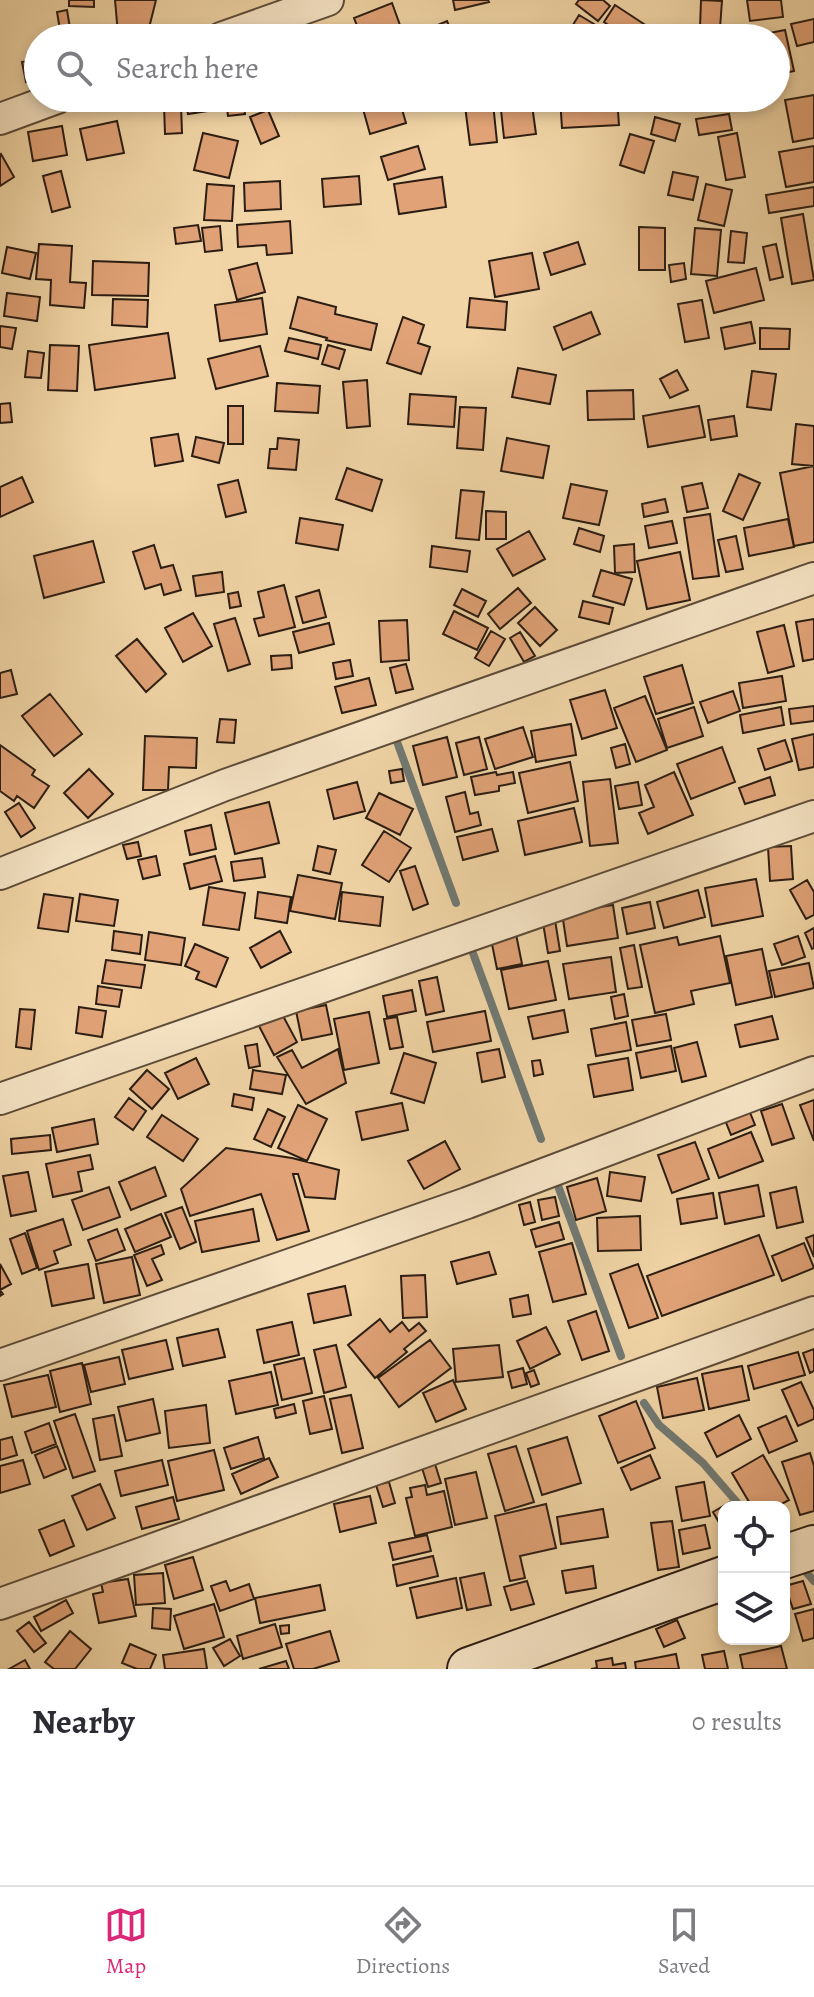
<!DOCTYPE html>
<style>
body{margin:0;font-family:Alegreya,serif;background:#f2f2f3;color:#2b2b33}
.controls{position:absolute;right:24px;bottom:24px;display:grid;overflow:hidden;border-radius:16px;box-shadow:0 4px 12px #0003}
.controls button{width:72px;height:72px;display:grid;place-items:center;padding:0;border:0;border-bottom:2px solid #e1e1e2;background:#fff;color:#2b2b33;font:40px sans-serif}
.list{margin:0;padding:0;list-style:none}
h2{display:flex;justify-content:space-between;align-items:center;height:104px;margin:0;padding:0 32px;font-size:34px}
h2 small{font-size:26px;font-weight:400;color:#7c7c81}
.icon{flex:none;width:44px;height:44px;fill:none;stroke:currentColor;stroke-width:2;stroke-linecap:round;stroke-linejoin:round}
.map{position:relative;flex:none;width:814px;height:1669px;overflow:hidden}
.search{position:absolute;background:#fff;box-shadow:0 4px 12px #0003;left:24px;right:24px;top:24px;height:88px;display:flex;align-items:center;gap:20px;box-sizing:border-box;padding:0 28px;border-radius:44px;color:#7c7c81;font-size:30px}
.sheet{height:216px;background:#fff}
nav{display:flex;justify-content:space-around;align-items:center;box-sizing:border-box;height:112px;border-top:2px solid #e1e1e2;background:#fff;font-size:22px;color:#7c7c81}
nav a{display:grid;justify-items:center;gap:4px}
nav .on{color:#db2777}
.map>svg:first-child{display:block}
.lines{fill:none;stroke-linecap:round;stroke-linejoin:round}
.stream{stroke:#717973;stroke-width:8}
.building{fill:#e0a276;stroke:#2b1d13;stroke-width:2}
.street-casing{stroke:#5c4b38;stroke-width:34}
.secondary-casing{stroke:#2b1d13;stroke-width:46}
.street{stroke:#f6e4c5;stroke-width:30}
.secondary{stroke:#f6e4c5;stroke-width:42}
</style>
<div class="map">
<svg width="814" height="1669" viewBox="0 0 814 1669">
<rect width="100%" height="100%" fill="#f1d5a6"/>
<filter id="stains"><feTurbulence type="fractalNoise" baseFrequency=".0025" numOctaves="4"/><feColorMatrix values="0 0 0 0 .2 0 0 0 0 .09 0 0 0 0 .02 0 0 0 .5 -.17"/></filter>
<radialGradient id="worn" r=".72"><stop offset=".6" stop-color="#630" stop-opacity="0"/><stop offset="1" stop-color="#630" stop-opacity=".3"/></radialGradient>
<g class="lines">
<path class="stream" d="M 396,739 L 456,903
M 470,945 L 541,1139
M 557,1183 L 621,1356
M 644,1403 L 659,1425 L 703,1463 L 741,1507
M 807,1573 L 814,1581"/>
</g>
<path class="building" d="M 69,0 L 94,0 L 94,7 L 69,6 Z
M 115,0 L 156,0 L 148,32 L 118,34 Z
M 453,0 L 488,0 L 489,2 L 455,10 Z
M 579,0 L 603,0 L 610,6 L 598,21 L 576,4 Z
M 701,0 L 722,1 L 720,28 L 700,28 Z
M 747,0 L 781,0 L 783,17 L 750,21 Z
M 392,3 L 401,28 L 376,38 L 362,38 L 354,18 Z
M 615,5 L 653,30 L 648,38 L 627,38 L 604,22 Z
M 67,10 L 71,34 L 61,36 L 57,12 Z
M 579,15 L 604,30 L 599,38 L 565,38 Z
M 814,19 L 814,42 L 797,46 L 791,24 Z
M 447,21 L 454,38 L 407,38 Z
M 328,28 L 333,38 L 308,38 Z
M 514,29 L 515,38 L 479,38 L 478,32 Z
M 745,29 L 746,38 L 704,38 L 703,35 Z
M 785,30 L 794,71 L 776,75 L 776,38 L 750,37 Z
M 38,59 L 38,80 L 26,82 L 22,62 Z
M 814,95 L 814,138 L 793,142 L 785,100 Z
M 185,98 L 243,98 L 245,114 L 228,116 L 227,108 L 188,114 Z
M 285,98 L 313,98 L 314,101 L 290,111 Z
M 531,98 L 536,134 L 504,138 L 500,101 Z
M 560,98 L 617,98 L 619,125 L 562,128 Z
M 703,98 L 756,98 L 756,109 L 703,111 Z
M 399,99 L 406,123 L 370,134 L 363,109 Z
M 493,103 L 497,142 L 470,145 L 465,106 Z
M 164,105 L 181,105 L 182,133 L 165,134 Z
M 268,110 L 279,136 L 261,144 L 250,117 Z
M 729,114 L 732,130 L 699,135 L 696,119 Z
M 655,117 L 680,124 L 675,141 L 651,134 Z
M 117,121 L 124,153 L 87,160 L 80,129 Z
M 62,126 L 67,155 L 33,161 L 28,132 Z
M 203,133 L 238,141 L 229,178 L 194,170 Z
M 737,133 L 745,177 L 726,180 L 718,137 Z
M 630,134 L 654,141 L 644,173 L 620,165 Z
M 418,146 L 425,169 L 388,180 L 381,157 Z
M 814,146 L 814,182 L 786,187 L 779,152 Z
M 1,154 L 14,177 L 0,186 L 0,155 Z
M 61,171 L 70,207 L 52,212 L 43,176 Z
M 673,172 L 698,177 L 693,200 L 668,195 Z
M 359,176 L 361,204 L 324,207 L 322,179 Z
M 442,177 L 446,207 L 399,214 L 394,184 Z
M 280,181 L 281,209 L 245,211 L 244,183 Z
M 207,184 L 234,186 L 232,221 L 204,220 Z
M 706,184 L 732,190 L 724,226 L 698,220 Z
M 814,187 L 814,206 L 769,213 L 766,195 Z
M 803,214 L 814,280 L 792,284 L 781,218 Z
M 290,221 L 292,253 L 267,255 L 266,245 L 238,247 L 237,225 Z
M 198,225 L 201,241 L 176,244 L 174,228 Z
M 220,226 L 222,250 L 205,252 L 202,228 Z
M 639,227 L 665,228 L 665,270 L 639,270 Z
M 695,228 L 721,230 L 717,276 L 691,274 Z
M 731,231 L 747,233 L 744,263 L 728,262 Z
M 578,242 L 585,264 L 551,275 L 544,253 Z
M 39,244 L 72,246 L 70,282 L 86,283 L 84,308 L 50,305 L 51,280 L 36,279 Z
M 776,244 L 783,277 L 770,280 L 763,247 Z
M 7,247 L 36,253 L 30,279 L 2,273 Z
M 532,253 L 539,289 L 495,297 L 489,261 Z
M 93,261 L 149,263 L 148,296 L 92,295 Z
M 257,263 L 265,292 L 237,300 L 229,270 Z
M 684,263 L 686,279 L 671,282 L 669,265 Z
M 756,268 L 764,300 L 714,313 L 706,281 Z
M 7,293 L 40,297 L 37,321 L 4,316 Z
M 298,297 L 336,307 L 335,314 L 377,324 L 371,350 L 326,340 L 327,338 L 290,328 Z
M 262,298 L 267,334 L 220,341 L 215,305 Z
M 470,298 L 507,302 L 505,330 L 467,327 Z
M 113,299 L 148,300 L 147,327 L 112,325 Z
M 702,300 L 709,338 L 685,342 L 678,304 Z
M 591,312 L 600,334 L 563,350 L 554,327 Z
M 403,317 L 424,325 L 418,343 L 430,347 L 421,374 L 387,363 Z
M 751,322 L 755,343 L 725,349 L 721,328 Z
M 0,326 L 16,328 L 12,349 L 0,347 Z
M 760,328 L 790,329 L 789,349 L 760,349 Z
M 168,333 L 175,378 L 95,390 L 89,345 Z
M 289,338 L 321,345 L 318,359 L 285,351 Z
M 50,345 L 79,346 L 77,391 L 48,390 Z
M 328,345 L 345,350 L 339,369 L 322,364 Z
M 260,346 L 268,376 L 216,389 L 208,359 Z
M 28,351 L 44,353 L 41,378 L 25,377 Z
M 518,368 L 556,375 L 550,404 L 512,397 Z
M 677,370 L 688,390 L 670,398 L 660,379 Z
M 752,371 L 776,374 L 771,410 L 747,407 Z
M 367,380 L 370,426 L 347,428 L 343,382 Z
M 277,383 L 320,386 L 318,413 L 275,411 Z
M 633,390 L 634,419 L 588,420 L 587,391 Z
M 410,394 L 456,397 L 454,427 L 408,424 Z
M 10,403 L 12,422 L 0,423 L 0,404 Z
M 228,406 L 243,406 L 243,444 L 228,444 Z
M 699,406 L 705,437 L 648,447 L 643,416 Z
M 460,407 L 486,408 L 483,450 L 457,448 Z
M 734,416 L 737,436 L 711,440 L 708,420 Z
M 796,424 L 814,426 L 814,466 L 792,464 Z
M 178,434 L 183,461 L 155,466 L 151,438 Z
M 196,437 L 224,443 L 219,463 L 192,456 Z
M 278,438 L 299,440 L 296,470 L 268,468 L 270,449 L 277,449 Z
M 507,438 L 549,446 L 543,478 L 501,471 Z
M 814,466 L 814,542 L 794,546 L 780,473 Z
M 347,468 L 382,480 L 372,511 L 336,499 Z
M 739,474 L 760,483 L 743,520 L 723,511 Z
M 22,477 L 33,502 L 0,517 L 0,487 Z
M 238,480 L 246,512 L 226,517 L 218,485 Z
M 702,483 L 708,508 L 687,512 L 682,487 Z
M 571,484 L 607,491 L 599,525 L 563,518 Z
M 461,490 L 484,492 L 479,540 L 456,538 Z
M 665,499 L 668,512 L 644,517 L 642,504 Z
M 486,511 L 506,512 L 506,539 L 486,539 Z
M 710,514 L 719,576 L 693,579 L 684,518 Z
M 300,518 L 343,525 L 338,550 L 296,543 Z
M 788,519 L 794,547 L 749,556 L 744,528 Z
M 672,521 L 677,543 L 649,548 L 645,526 Z
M 579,528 L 604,536 L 600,552 L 574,544 Z
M 529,531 L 545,559 L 513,576 L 497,549 Z
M 736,536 L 743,569 L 726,572 L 718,540 Z
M 93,541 L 104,582 L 44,598 L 34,556 Z
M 634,544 L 635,572 L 615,573 L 614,546 Z
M 154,545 L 161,568 L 173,565 L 181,590 L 164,595 L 161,584 L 145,589 L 133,552 Z
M 432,546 L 470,551 L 467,572 L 430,567 Z
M 680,552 L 690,600 L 647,609 L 637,561 Z
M 601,570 L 632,579 L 624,605 L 593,596 Z
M 222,572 L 224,592 L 196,596 L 193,576 Z
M 284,585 L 295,627 L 259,636 L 254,619 L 264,617 L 258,592 Z
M 518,588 L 531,603 L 500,629 L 488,614 Z
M 462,589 L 486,601 L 478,617 L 454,605 Z
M 319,590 L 326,617 L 303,623 L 296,597 Z
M 238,592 L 241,606 L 230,608 L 228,594 Z
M 583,601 L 613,608 L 609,624 L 579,617 Z
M 535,607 L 557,630 L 540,646 L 518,623 Z
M 454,611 L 488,628 L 477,650 L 443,634 Z
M 193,613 L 212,646 L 183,662 L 165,628 Z
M 235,618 L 250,664 L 228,671 L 214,624 Z
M 814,619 L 814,659 L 803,661 L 796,622 Z
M 407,620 L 409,660 L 381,662 L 379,621 Z
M 329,623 L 334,644 L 299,653 L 293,632 Z
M 784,625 L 794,666 L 768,673 L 757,632 Z
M 491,631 L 505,639 L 489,666 L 475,658 Z
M 520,632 L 535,656 L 524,662 L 510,638 Z
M 137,639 L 166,674 L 146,692 L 116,656 Z
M 291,655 L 292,668 L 272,670 L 271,656 Z
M 350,660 L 353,676 L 336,679 L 333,663 Z
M 406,664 L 413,689 L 396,693 L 390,668 Z
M 682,665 L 693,703 L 656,714 L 644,677 Z
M 11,670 L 17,694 L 0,698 L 0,673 Z
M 782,676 L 786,701 L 743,708 L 739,683 Z
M 369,678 L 376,705 L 342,713 L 335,687 Z
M 605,690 L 617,728 L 582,739 L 570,700 Z
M 733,691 L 740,711 L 708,723 L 700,702 Z
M 50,694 L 82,734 L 54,756 L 22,716 Z
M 645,696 L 667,750 L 636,762 L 614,708 Z
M 814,706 L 814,721 L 791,724 L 789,709 Z
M 694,707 L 703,736 L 667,748 L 658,719 Z
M 781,707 L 784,725 L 743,733 L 740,715 Z
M 220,719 L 236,720 L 234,743 L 217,742 Z
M 571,724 L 576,755 L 536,762 L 531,731 Z
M 523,727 L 533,757 L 495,769 L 485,739 Z
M 814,734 L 814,767 L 799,770 L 792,739 Z
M 145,736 L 197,738 L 196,768 L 169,767 L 168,790 L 143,790 Z
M 447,737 L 457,777 L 423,785 L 413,746 Z
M 479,737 L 487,769 L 464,775 L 456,743 Z
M 785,740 L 792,761 L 765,770 L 758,749 Z
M 625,744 L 630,764 L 616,768 L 611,748 Z
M 0,745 L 35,770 L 32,775 L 49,786 L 34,808 L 17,796 L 14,801 L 0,791 Z
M 722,747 L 735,782 L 691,799 L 677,764 Z
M 570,762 L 578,801 L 528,813 L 519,773 Z
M 89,769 L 113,794 L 88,818 L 64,793 Z
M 402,769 L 404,781 L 391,783 L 389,771 Z
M 496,772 L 497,775 L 513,772 L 515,783 L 499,786 L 499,791 L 475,795 L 471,777 Z
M 674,772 L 693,815 L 648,834 L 639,813 L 654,807 L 645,785 Z
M 770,777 L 775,795 L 745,804 L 739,788 Z
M 610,779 L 618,843 L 590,846 L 583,782 Z
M 357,782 L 365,811 L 334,819 L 327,790 Z
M 638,782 L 642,805 L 619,809 L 615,786 Z
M 465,792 L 470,814 L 478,812 L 481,825 L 455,832 L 446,797 Z
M 379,793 L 413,809 L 400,835 L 366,818 Z
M 269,802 L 279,843 L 235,854 L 225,813 Z
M 19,803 L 35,828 L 21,837 L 5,812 Z
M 574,808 L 582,842 L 525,855 L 518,821 Z
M 211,825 L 216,849 L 190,855 L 185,831 Z
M 492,829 L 498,851 L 463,860 L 457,837 Z
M 384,831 L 411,848 L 389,882 L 362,865 Z
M 138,842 L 141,856 L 127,859 L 123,845 Z
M 318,846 L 336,850 L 330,874 L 313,870 Z
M 791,846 L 793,879 L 770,881 L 768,847 Z
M 156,856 L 160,875 L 143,879 L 138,860 Z
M 215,856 L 222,881 L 190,889 L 184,864 Z
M 262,858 L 265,877 L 234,881 L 231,862 Z
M 415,866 L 428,904 L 413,910 L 400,871 Z
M 298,875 L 342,883 L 335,919 L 290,911 Z
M 756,879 L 763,916 L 712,926 L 705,888 Z
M 807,880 L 814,892 L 814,915 L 806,919 L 790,890 Z
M 209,887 L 245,893 L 239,930 L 203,925 Z
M 698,890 L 705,917 L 664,928 L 657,902 Z
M 258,892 L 291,897 L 287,923 L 255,918 Z
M 342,892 L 383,897 L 380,926 L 339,921 Z
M 44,894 L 73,898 L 68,932 L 38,928 Z
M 80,894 L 118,900 L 114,926 L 76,921 Z
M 650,902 L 655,928 L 627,934 L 622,908 Z
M 613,905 L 618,938 L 567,946 L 562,913 Z
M 555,920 L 560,951 L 548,953 L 543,923 Z
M 814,928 L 814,948 L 812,949 L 805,933 Z
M 114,931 L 142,935 L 140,954 L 112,950 Z
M 280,931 L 291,952 L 261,968 L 250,948 Z
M 149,932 L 185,938 L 181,965 L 145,960 Z
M 516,934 L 522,964 L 497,969 L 491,939 Z
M 720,936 L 730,983 L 691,991 L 694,1004 L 655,1013 L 640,945 L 677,937 L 679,945 Z
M 798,936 L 805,957 L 782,965 L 774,944 Z
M 195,944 L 228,958 L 216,987 L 196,979 L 199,972 L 185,966 Z
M 634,945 L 642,987 L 628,989 L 620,948 Z
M 762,949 L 772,997 L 736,1005 L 726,956 Z
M 611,957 L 616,992 L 569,999 L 563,964 Z
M 106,960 L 145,965 L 141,988 L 102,983 Z
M 548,961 L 556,1000 L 509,1009 L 501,970 Z
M 809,963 L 814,988 L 775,997 L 769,971 Z
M 437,977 L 444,1011 L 426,1015 L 419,981 Z
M 98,986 L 122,990 L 119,1007 L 96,1004 Z
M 412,990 L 416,1011 L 387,1017 L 383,996 Z
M 624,994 L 628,1016 L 615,1019 L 611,997 Z
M 326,1005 L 332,1034 L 302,1040 L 296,1011 Z
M 79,1007 L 106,1011 L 102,1037 L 76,1033 Z
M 20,1009 L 35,1010 L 31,1049 L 16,1047 Z
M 564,1010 L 568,1032 L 533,1039 L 528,1017 Z
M 485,1011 L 491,1041 L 433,1052 L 427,1022 Z
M 369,1012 L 379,1063 L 344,1070 L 334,1019 Z
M 282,1014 L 297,1042 L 274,1055 L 259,1026 Z
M 666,1014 L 671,1040 L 637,1046 L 632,1020 Z
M 772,1016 L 778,1039 L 740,1047 L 735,1025 Z
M 397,1017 L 403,1047 L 390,1049 L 384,1019 Z
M 626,1022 L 631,1050 L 596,1056 L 591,1029 Z
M 697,1042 L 706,1076 L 682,1082 L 674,1048 Z
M 257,1044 L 260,1066 L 249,1068 L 245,1046 Z
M 671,1046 L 676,1071 L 641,1078 L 636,1053 Z
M 338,1049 L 346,1083 L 306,1104 L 277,1057 L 292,1050 L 302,1068 Z
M 499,1049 L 505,1077 L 482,1082 L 477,1053 Z
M 404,1053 L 436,1063 L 424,1103 L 391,1093 Z
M 196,1058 L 209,1084 L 178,1099 L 165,1073 Z
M 628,1058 L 633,1090 L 594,1097 L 588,1065 Z
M 540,1060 L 543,1074 L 534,1076 L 532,1061 Z
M 147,1070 L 169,1089 L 152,1109 L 130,1089 Z
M 253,1070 L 286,1075 L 282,1094 L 250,1089 Z
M 234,1094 L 254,1098 L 252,1110 L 232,1106 Z
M 129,1098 L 146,1111 L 133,1130 L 115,1117 Z
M 814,1100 L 814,1141 L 800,1105 Z
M 402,1103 L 408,1130 L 362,1140 L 356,1112 Z
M 782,1104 L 794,1138 L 772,1145 L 761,1111 Z
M 298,1105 L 327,1119 L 307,1161 L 278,1148 Z
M 268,1109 L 285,1117 L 271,1147 L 254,1139 Z
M 749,1110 L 755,1125 L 731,1135 L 725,1120 Z
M 162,1115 L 198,1139 L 183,1161 L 147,1137 Z
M 94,1119 L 98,1144 L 57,1152 L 52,1128 Z
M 751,1132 L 763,1161 L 719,1178 L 708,1149 Z
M 50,1135 L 51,1150 L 12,1154 L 11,1139 Z
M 445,1141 L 460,1169 L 424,1189 L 408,1161 Z
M 695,1142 L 709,1179 L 672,1193 L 658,1155 Z
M 226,1148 L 292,1158 L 339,1170 L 335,1199 L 305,1197 L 298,1174 L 293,1174 L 309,1231 L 277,1240 L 261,1194 L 190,1216 L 181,1189 Z
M 90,1155 L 93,1169 L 78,1172 L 82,1191 L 53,1197 L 46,1164 Z
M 155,1167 L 166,1196 L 131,1210 L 119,1182 Z
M 28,1172 L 36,1211 L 11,1216 L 3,1176 Z
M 610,1172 L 645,1177 L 641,1201 L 607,1196 Z
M 597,1178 L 606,1211 L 576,1220 L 567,1187 Z
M 758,1185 L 764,1216 L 725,1224 L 719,1193 Z
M 109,1187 L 120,1217 L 83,1230 L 72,1200 Z
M 796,1187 L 803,1222 L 777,1228 L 770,1193 Z
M 713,1193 L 717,1218 L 681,1224 L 677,1199 Z
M 555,1197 L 559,1216 L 542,1220 L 538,1200 Z
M 530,1202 L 535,1222 L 524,1225 L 519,1205 Z
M 182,1207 L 196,1242 L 180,1249 L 165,1213 Z
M 253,1209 L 259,1241 L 202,1252 L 195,1221 Z
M 161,1214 L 171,1237 L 135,1252 L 125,1229 Z
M 640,1216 L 641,1250 L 598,1251 L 597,1218 Z
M 63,1219 L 71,1245 L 54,1251 L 58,1263 L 39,1270 L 27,1231 Z
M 559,1222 L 564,1239 L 536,1247 L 531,1230 Z
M 117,1229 L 125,1250 L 96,1261 L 88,1240 Z
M 25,1233 L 37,1268 L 22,1274 L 10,1239 Z
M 759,1235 L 774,1275 L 662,1316 L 647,1276 Z
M 814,1235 L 814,1257 L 806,1238 Z
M 572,1243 L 586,1294 L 553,1302 L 539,1252 Z
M 804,1243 L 814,1268 L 782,1281 L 772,1256 Z
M 161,1245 L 164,1254 L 152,1259 L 162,1280 L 147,1286 L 134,1255 Z
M 489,1252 L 496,1274 L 457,1284 L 451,1262 Z
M 132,1257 L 140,1295 L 104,1303 L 96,1264 Z
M 0,1264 L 11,1284 L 0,1290 L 3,1294 L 0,1296 Z
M 88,1264 L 94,1298 L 52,1306 L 45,1272 Z
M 638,1264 L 658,1318 L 629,1328 L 610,1274 Z
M 425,1275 L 427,1317 L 403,1318 L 401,1276 Z
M 345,1286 L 351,1315 L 314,1323 L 308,1294 Z
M 528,1295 L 531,1314 L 513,1317 L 510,1299 Z
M 596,1311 L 609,1351 L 582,1360 L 568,1321 Z
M 380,1319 L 390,1332 L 402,1322 L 409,1331 L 419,1323 L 426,1331 L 404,1349 L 407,1352 L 375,1378 L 348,1345 Z
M 292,1322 L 299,1355 L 264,1363 L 257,1330 Z
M 546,1327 L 560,1354 L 530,1369 L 517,1341 Z
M 218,1329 L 225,1357 L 183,1366 L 177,1338 Z
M 166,1340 L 173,1369 L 129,1379 L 122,1350 Z
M 430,1340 L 451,1368 L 399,1407 L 378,1378 Z
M 336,1345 L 346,1387 L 324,1393 L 314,1350 Z
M 499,1345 L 503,1377 L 456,1382 L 453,1349 Z
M 814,1349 L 814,1371 L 810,1373 L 803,1353 Z
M 798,1352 L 805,1375 L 754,1389 L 748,1366 Z
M 119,1357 L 125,1384 L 91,1392 L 84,1365 Z
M 304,1358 L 312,1393 L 282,1400 L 274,1365 Z
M 82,1363 L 91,1404 L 60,1412 L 50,1371 Z
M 742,1366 L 749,1400 L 709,1409 L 702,1374 Z
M 523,1368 L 527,1384 L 512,1388 L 508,1372 Z
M 534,1370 L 539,1384 L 531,1387 L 526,1373 Z
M 271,1372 L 278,1405 L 236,1414 L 229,1381 Z
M 48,1375 L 56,1407 L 12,1417 L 4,1385 Z
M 697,1378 L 704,1410 L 663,1418 L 657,1387 Z
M 453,1380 L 466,1409 L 436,1422 L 423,1393 Z
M 801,1382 L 814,1410 L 814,1419 L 798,1426 L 782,1390 Z
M 351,1395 L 363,1448 L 342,1453 L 330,1399 Z
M 324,1396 L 332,1429 L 310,1434 L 303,1401 Z
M 153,1399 L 160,1433 L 126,1441 L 118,1407 Z
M 636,1401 L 655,1448 L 618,1463 L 599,1416 Z
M 294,1404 L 296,1413 L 276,1418 L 274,1409 Z
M 206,1405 L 210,1443 L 169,1448 L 165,1411 Z
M 75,1414 L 95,1471 L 73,1478 L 54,1421 Z
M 114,1415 L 122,1456 L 100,1460 L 93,1419 Z
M 739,1415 L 751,1439 L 717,1457 L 705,1433 Z
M 786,1416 L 797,1441 L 769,1453 L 758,1428 Z
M 49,1423 L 56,1444 L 32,1453 L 25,1432 Z
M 12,1437 L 17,1455 L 0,1460 L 0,1440 Z
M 258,1437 L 264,1458 L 231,1469 L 224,1448 Z
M 567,1437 L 581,1483 L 542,1495 L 528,1449 Z
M 57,1446 L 66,1469 L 44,1478 L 35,1455 Z
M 516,1446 L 534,1502 L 505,1511 L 488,1454 Z
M 214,1450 L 224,1490 L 177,1501 L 168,1461 Z
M 810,1453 L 814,1466 L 814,1511 L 800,1515 L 782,1462 Z
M 650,1455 L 660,1478 L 631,1490 L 621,1468 Z
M 763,1455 L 789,1500 L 776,1507 L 752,1507 L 732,1473 Z
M 269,1458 L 278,1477 L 241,1494 L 232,1474 Z
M 23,1460 L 30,1484 L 0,1493 L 0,1466 Z
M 162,1460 L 168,1485 L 121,1496 L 115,1471 Z
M 435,1464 L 441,1483 L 428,1487 L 422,1468 Z
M 476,1472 L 487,1518 L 455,1525 L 445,1479 Z
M 389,1482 L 395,1503 L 383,1507 L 376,1485 Z
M 704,1482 L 710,1516 L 682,1521 L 676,1487 Z
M 100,1484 L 115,1518 L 87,1530 L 72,1496 Z
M 425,1485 L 427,1495 L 444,1491 L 452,1527 L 415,1536 L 406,1498 L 412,1497 L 410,1488 Z
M 370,1496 L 376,1523 L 340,1532 L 334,1504 Z
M 173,1497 L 179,1519 L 142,1529 L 136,1507 Z
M 730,1502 L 733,1507 L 724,1507 L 724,1531 L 713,1512 Z
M 546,1504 L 556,1548 L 520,1556 L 525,1578 L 510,1581 L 495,1516 Z
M 603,1509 L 608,1537 L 561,1544 L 557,1517 Z
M 64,1520 L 74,1546 L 50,1556 L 39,1530 Z
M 672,1521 L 679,1567 L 658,1570 L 651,1523 Z
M 705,1525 L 710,1548 L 683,1554 L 679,1530 Z
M 427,1535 L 431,1551 L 393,1560 L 389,1543 Z
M 433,1556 L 438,1576 L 397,1586 L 393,1565 Z
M 193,1557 L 203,1590 L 174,1599 L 165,1565 Z
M 593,1566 L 596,1588 L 566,1593 L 562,1571 Z
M 163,1573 L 165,1603 L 136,1605 L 134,1575 Z
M 484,1573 L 491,1605 L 467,1610 L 460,1578 Z
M 456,1578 L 462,1608 L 417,1618 L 410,1588 Z
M 128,1579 L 136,1616 L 99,1623 L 93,1594 L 103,1592 L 101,1583 Z
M 226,1581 L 230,1591 L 249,1584 L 254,1599 L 220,1611 L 211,1586 Z
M 527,1581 L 534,1604 L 511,1610 L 504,1587 Z
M 803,1581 L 811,1604 L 793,1609 L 785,1586 Z
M 320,1585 L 325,1610 L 260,1623 L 255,1598 Z
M 66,1600 L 73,1613 L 41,1631 L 34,1617 Z
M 214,1604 L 224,1637 L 184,1649 L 174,1616 Z
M 153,1608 L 171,1609 L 170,1630 L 152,1628 Z
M 814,1609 L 814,1638 L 803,1641 L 795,1614 Z
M 677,1620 L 685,1638 L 664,1647 L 656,1629 Z
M 29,1622 L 46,1643 L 34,1652 L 17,1631 Z
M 275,1624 L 282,1647 L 243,1659 L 237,1636 Z
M 289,1625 L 289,1633 L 281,1634 L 280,1626 Z
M 70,1631 L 91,1649 L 75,1669 L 54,1669 L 45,1662 Z
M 330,1631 L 339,1661 L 313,1669 L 294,1669 L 286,1644 Z
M 230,1639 L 240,1656 L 224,1666 L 213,1648 Z
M 130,1644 L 156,1655 L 150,1669 L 137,1669 L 122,1663 Z
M 781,1646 L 787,1669 L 743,1669 L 740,1655 Z
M 204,1649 L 207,1669 L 165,1669 L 163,1655 Z
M 724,1651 L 728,1669 L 705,1669 L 702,1655 Z
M 676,1654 L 679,1669 L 636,1669 L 635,1662 Z
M 612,1658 L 613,1665 L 625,1663 L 626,1669 L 591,1669 L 597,1668 L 596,1661 Z
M 25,1660 L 30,1669 L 9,1669 Z
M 286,1661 L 289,1669 L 259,1669 Z"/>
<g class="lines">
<g class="street-casing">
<path id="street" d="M 221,38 L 328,0
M 0,119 L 57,98
M 0,874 L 225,785 L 814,578
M 0,1099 L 814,816
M 0,1365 L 467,1203 L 814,1072
M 0,1604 L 814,1312"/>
</g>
<g class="secondary-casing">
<path id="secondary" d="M 784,1557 L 814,1547
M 469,1669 L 724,1578"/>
</g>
<use href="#street" class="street"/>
<use href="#secondary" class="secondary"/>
</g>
<rect width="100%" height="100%" filter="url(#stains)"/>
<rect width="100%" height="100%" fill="url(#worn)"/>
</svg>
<div class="controls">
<button><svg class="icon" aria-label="locate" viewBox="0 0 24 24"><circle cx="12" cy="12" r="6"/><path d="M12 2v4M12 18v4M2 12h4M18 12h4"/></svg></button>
<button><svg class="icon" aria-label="layers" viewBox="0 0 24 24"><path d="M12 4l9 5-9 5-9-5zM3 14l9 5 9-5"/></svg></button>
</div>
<div class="search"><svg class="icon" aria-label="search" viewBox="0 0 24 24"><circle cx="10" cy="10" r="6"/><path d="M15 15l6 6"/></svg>Search here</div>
</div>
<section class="sheet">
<h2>Nearby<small>0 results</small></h2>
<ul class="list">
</ul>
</section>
<nav>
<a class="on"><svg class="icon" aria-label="map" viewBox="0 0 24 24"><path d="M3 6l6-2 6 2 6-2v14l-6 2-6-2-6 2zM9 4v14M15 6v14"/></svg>Map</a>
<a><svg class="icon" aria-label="directions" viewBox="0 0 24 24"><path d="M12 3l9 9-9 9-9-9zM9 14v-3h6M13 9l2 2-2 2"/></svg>Directions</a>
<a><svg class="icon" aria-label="saved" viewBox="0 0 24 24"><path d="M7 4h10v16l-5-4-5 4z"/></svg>Saved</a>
</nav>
